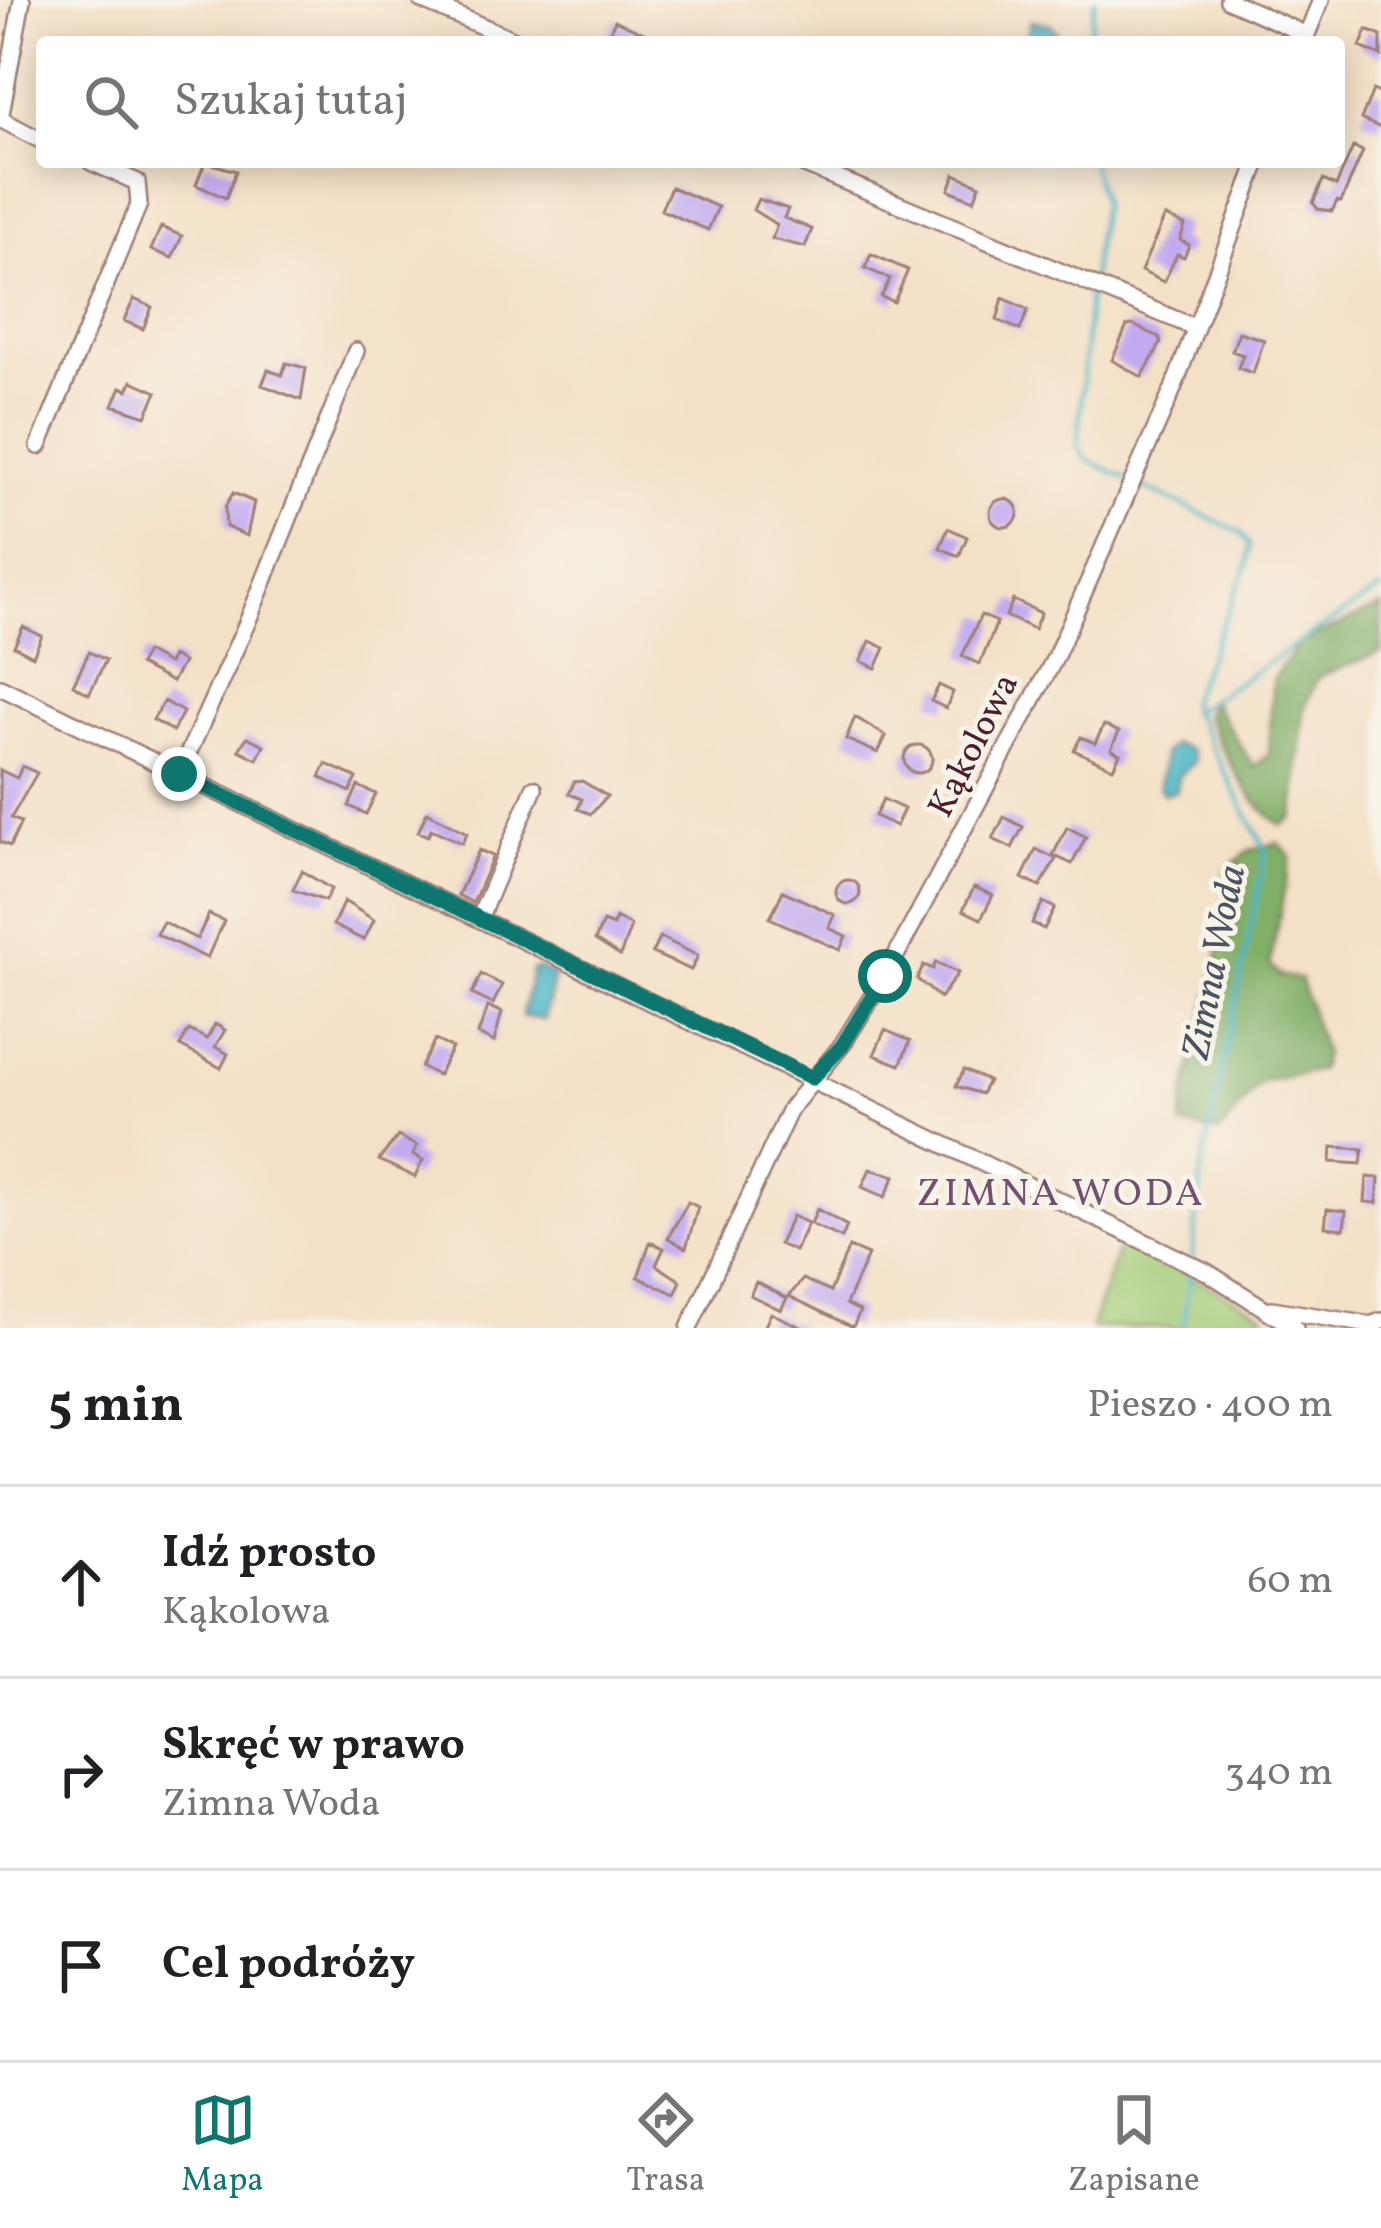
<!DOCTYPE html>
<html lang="pl">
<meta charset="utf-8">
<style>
body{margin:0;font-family:Vollkorn,serif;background:#f2f2f2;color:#202124}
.stop{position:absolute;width:36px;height:36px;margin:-27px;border:9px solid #0f766e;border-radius:50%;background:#fff}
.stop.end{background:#0f766e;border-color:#fff;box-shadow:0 3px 12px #0008}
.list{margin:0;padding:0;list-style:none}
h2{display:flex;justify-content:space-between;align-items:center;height:156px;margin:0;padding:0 48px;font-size:51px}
h2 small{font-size:39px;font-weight:400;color:#757577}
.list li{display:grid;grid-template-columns:78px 1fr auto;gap:36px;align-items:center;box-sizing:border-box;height:192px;padding:0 48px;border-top:3px solid #e0e0e0}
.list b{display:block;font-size:45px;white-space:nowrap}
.list p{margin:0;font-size:39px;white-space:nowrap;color:#757577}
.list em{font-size:39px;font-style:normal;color:#757577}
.icon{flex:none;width:66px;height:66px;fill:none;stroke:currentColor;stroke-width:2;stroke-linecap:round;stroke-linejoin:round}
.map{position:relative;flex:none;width:1381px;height:1328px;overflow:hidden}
.search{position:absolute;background:#fff;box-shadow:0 6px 30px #0003;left:36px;right:36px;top:36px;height:132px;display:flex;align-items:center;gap:30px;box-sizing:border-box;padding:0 42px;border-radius:12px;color:#757577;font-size:45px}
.sheet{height:732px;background:#fff}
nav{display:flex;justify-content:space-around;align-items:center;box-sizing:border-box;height:168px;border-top:3px solid #e0e0e0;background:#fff;font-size:33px;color:#757577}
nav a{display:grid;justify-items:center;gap:6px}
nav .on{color:#0f766e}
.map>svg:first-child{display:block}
.green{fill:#a2cb76;stroke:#767550;stroke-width:3}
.forest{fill:#81af67;stroke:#666749;stroke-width:3}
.water{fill:#49b6c5;stroke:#4a6a78;stroke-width:3}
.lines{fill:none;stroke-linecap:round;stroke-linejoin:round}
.stream{stroke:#49b6c5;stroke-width:4.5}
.building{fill:#c2aaf1}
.minor-casing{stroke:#9f8078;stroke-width:20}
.minor{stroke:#fff;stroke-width:15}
.route{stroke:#0f766e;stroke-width:15}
.labels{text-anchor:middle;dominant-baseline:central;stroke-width:10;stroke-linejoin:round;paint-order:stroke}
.street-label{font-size:36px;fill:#4a1f2b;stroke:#f7f3e8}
.water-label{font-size:39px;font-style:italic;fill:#4a5461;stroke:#f7f3e8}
.neighbourhood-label{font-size:39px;letter-spacing:3px;fill:#745070;stroke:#f7f3e8}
</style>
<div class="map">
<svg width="1381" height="1328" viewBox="0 0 1381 1328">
<rect width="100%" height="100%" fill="#f7f3e8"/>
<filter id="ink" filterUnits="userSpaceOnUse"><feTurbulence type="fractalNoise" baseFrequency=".00833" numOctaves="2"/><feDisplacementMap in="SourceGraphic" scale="24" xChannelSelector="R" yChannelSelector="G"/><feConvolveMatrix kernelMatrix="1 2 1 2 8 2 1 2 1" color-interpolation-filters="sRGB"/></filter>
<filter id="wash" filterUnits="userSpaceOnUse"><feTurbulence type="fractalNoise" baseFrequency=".004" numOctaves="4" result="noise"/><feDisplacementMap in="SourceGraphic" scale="48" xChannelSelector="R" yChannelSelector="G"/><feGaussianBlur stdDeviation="2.7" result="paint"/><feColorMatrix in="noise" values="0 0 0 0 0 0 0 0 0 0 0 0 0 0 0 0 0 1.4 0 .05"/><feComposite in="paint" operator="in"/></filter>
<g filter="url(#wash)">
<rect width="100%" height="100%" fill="#f4e0c6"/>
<path class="green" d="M 1121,1240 L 1264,1314 L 1262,1328 L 1091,1328 Z"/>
<path class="forest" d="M 1381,606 L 1381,652 L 1318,677 L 1304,709 L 1294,816 L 1282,825 C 1245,801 1227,755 1205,716 L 1212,701 L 1254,767 L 1268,755 L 1273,678 L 1300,643 Z
M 1278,843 L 1291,856 L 1270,964 L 1280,976 L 1300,979 L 1324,1054 L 1319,1070 L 1260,1082 L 1219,1133 L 1181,1125 C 1191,1038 1230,957 1226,871 L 1249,850 Z"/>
<path class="water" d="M 1031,21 L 1050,24 L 1065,42 L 1025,42 Z
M 1173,744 L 1191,750 L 1194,762 L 1178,777 L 1176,791 L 1164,794 L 1159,787 L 1164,753 Z
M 539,968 L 554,976 L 544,1020 L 522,1016 L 532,970 Z"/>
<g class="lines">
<path class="stream" d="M 1088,42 L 1095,0
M 1091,280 L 1102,203 L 1091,162
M 1089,291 L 1078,447 L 1086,459 L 1127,479
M 1137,484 L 1240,532 L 1250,545 L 1248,563 L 1189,703 L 1266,851 L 1202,1168 L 1192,1258
M 1191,713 L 1381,589
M 1183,1328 L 1191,1270"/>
</g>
<g id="blocks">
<path class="building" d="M 615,20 L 644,33 L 640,42 L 605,42 Z
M 1367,30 L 1381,36 L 1381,56 L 1360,47 Z
M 1373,90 L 1381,94 L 1381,128 L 1361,119 Z
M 1353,147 L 1363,151 L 1341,202 L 1337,201 L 1332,211 L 1318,209 L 1313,203 L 1323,180 L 1336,186 Z
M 205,162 L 236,171 L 226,198 L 196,185 Z
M 955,174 L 980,185 L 974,200 L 949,190 Z
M 671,187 L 718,207 L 708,230 L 661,210 Z
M 758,199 L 788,209 L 784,218 L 812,229 L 805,247 L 772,239 L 777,225 L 753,210 Z
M 1165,216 L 1185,225 L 1180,240 L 1189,245 L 1184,257 L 1177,254 L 1164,282 L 1141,271 Z
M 161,227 L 182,236 L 172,258 L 151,250 Z
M 871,254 L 908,270 L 894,302 L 881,297 L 890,279 L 865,268 Z
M 1003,298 L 1028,310 L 1020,330 L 997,320 Z
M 134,299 L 152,307 L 143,329 L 124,321 Z
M 1133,325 L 1159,337 L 1161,343 L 1142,377 L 1112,360 L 1127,326 Z
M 1239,332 L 1264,340 L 1253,373 L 1238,368 L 1243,355 L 1232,351 Z
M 286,363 L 306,368 L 301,400 L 262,385 L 268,370 L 282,375 Z
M 132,381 L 157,392 L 146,416 L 113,405 L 121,387 L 128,390 Z
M 233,493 L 254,502 L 247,536 L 226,527 L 225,507 Z
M990 513a14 14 0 1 1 28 0a14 14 0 1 1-28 0Z
M 948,528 L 967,537 L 959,556 L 940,548 Z
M 1013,600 L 1041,613 L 1034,629 L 1006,616 Z
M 981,615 L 997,622 L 980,664 L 962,656 Z
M 23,627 L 42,636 L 33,656 L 14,646 Z
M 870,641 L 885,648 L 876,668 L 861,661 Z
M 89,652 L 106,660 L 89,694 L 73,685 Z
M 146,652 L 168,664 L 172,656 L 183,662 L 172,682 L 139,665 Z
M 939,685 L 953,692 L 946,708 L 931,701 Z
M 164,701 L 183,712 L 173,731 L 153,720 Z
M 855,717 L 886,736 L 878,753 L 846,739 Z
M 1104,725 L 1119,732 L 1111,749 L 1120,754 L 1113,768 L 1074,750 L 1081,737 L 1095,743 Z
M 247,737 L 264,745 L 257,759 L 239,750 Z
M904 759a14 14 0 1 1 28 0a14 14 0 1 1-28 0Z
M 326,764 L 357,778 L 350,792 L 320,777 Z
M 22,766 L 37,773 L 11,818 L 21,822 L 10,846 L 0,842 L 0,770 L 17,778 Z
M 582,781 L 607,796 L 591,814 L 578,809 L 582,799 L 569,794 L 574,782 Z
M 358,786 L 376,794 L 366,814 L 349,806 Z
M 883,799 L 904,809 L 896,826 L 875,816 Z
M 427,812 L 467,833 L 462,843 L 431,829 L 428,836 L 418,832 Z
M 1004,817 L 1023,827 L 1012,848 L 993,839 Z
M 1067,827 L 1086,837 L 1072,864 L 1053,855 Z
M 1036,849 L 1056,859 L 1040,887 L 1022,878 Z
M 479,850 L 493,856 L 473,903 L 458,895 Z
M 302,871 L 331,889 L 325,901 L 293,890 Z
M836 892a12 12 0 1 1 24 0a12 12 0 1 1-24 0Z
M 974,887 L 993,895 L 981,919 L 963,910 Z
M 783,891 L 835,915 L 829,928 L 846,936 L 840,950 L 770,918 Z
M 344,901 L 374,920 L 364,940 L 333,925 Z
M 1043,902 L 1055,908 L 1044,929 L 1032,923 Z
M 209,914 L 224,921 L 207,958 L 156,934 L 163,922 L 197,939 Z
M 616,918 L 631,926 L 620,956 L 595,940 L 603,922 L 613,926 Z
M 660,937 L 698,956 L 691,970 L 652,953 Z
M 936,962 L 958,973 L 940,998 L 917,979 L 924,965 L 933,969 Z
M 481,974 L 502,985 L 493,1004 L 472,994 Z
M 488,1007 L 502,1012 L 494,1042 L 478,1034 Z
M 215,1024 L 225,1030 L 215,1047 L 228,1054 L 221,1068 L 180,1046 L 189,1030 L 207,1039 Z
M 885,1030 L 910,1041 L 900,1065 L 874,1055 Z
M 435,1040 L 452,1048 L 438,1075 L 421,1067 Z
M 964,1070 L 988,1081 L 981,1094 L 956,1086 Z
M 398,1136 L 417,1146 L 413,1155 L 423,1160 L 415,1177 L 379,1160 Z
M 1332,1147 L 1363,1149 L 1361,1164 L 1331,1162 Z
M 870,1169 L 895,1176 L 885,1197 L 862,1187 Z
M 1367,1177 L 1379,1178 L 1377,1203 L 1365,1202 Z
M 688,1202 L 698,1207 L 686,1248 L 668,1238 Z
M 817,1209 L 847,1226 L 842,1238 L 811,1224 Z
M 1327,1209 L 1346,1211 L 1344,1229 L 1325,1227 Z
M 792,1216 L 808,1223 L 795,1251 L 779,1244 Z
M 650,1242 L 664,1248 L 656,1265 L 681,1281 L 675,1294 L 638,1277 Z
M 849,1247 L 868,1255 L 846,1304 L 860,1311 L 853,1327 L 789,1296 L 803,1279 L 830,1292 Z
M 756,1282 L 787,1298 L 781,1310 L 750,1295 Z
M 771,1313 L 803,1328 L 764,1328 Z"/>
</g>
</g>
<g filter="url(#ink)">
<use href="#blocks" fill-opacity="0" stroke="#9f8078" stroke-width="3"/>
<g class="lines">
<g class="minor-casing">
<path id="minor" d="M 22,0 L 0,119 L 42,141
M 421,0 L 519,42
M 1228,0 L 1307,35
M 1305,39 L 1321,0
M 798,162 L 1196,328
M 39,446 L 139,204 L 137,182 L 91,162
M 0,687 L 1207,1272 L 1295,1328
M 179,774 L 247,623 L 356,351
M 479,919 L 534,788
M 1272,1309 L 1371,1325 L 1381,1321
M 689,1328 L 790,1109 L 842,1045 L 885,976 L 1055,658 L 1173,389 L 1258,162"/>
</g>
<use href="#minor" class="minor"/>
</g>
</g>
<g class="lines" filter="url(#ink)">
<path class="route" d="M 179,774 L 812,1078 L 842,1046 L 885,976"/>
</g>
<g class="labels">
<g class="street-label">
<text transform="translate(975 746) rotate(-63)">Kąkolowa</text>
</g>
<g class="water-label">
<text transform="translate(1216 962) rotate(-79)">Zimna Woda</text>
</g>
<g class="neighbourhood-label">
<text x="1061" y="1195">ZIMNA WODA</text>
</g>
</g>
</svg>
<div class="stop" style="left:885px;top:976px"></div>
<div class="stop end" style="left:179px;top:774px"></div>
<div class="search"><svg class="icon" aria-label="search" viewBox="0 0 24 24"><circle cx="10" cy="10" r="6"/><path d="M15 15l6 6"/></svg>Szukaj tutaj</div>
</div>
<section class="sheet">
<h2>5 min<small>Pieszo · 400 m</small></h2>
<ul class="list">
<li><svg class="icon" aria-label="ahead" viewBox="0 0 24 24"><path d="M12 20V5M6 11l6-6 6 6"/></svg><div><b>Idź prosto</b><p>Kąkolowa</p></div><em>60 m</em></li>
<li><svg class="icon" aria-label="right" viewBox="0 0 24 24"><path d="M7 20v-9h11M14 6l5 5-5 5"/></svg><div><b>Skręć w prawo</b><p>Zimna Woda</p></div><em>340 m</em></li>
<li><svg class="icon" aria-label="arrive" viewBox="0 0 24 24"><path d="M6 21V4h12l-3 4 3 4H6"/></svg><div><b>Cel podróży</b></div></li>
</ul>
</section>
<nav>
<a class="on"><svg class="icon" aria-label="map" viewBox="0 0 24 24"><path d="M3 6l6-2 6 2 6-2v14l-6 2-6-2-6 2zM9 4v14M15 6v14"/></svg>Mapa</a>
<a><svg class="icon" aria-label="directions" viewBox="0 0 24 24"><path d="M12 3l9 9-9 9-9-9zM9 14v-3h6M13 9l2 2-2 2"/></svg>Trasa</a>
<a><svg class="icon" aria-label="saved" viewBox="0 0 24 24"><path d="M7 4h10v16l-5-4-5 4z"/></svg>Zapisane</a>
</nav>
